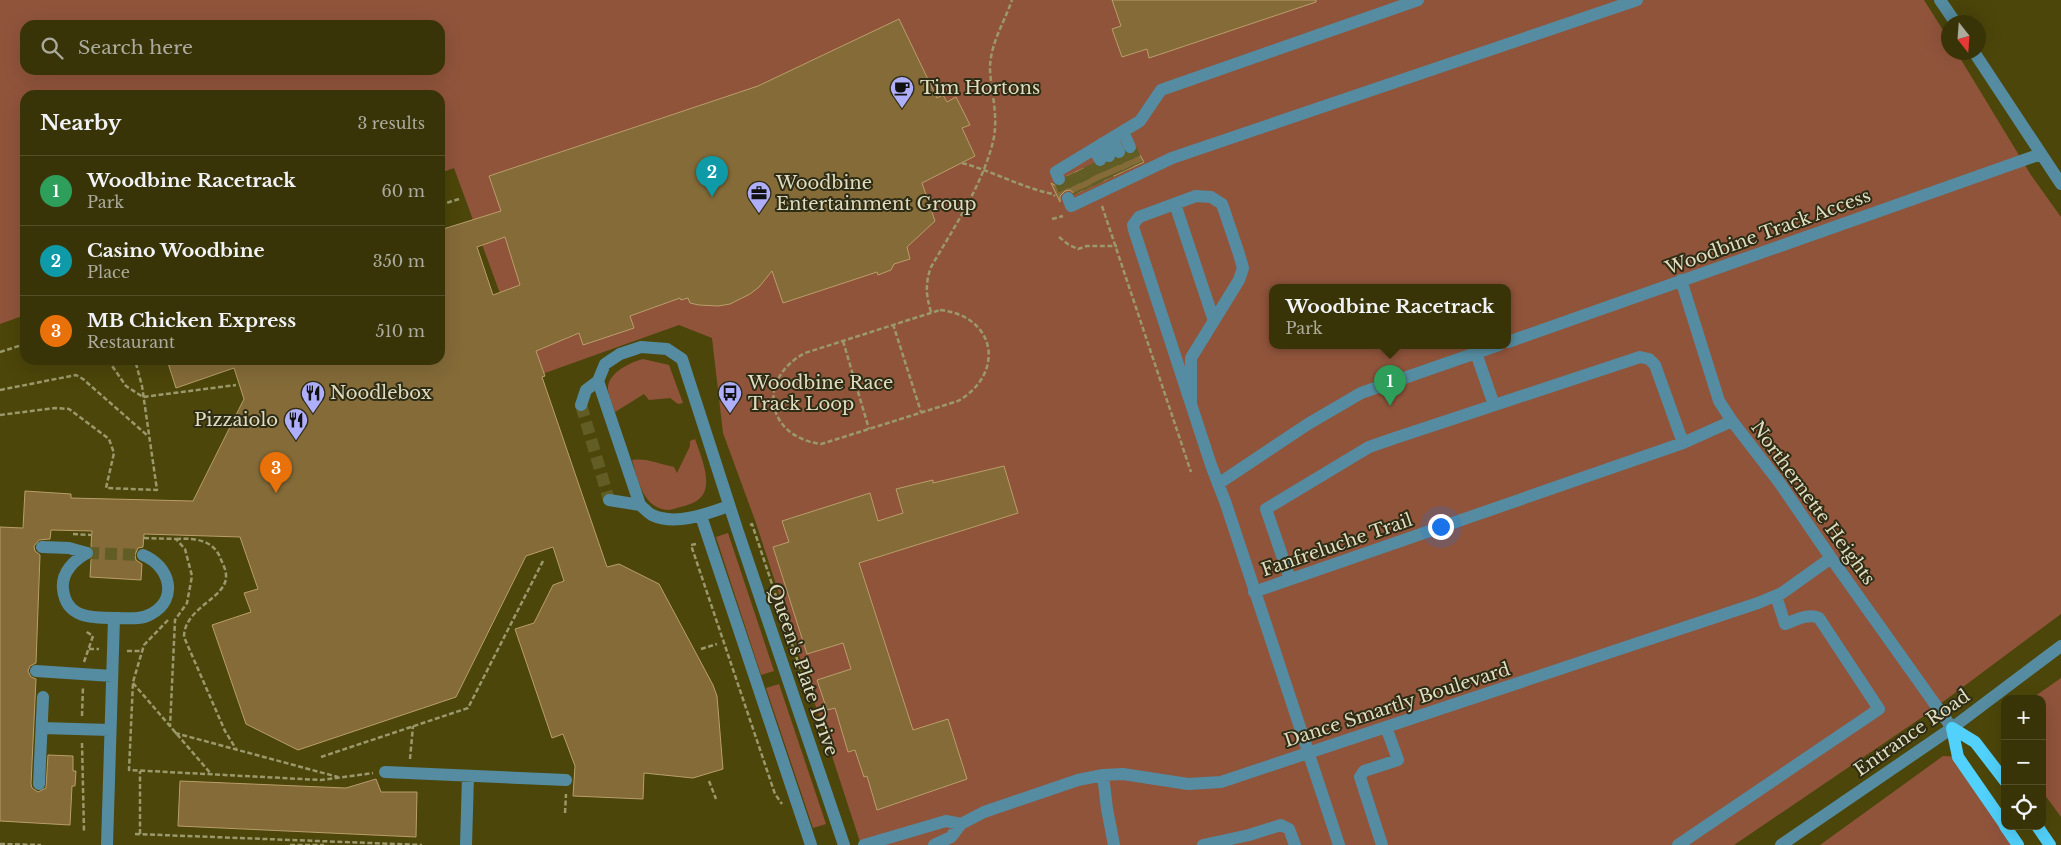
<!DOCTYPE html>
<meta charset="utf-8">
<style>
body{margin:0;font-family:"Libre Baskerville",serif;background:#443f16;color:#f1f3f6}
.controls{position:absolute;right:15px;bottom:15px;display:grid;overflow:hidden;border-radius:10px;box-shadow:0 5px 20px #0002}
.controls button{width:45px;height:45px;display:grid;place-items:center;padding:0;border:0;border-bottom:1px solid #534f29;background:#393408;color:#f1f3f6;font:25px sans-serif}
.compass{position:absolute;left:1941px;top:15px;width:45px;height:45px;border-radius:50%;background:#393408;box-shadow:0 5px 20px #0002;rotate:163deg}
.you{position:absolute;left:1440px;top:526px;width:18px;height:18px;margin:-12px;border:4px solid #fff;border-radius:50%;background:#1a73e8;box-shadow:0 0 0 8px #1a73e833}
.badge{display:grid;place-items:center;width:32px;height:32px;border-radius:50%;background:#aeaefb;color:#fff;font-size:16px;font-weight:700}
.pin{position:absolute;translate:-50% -41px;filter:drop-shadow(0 1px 2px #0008)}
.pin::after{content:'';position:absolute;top:26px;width:18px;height:15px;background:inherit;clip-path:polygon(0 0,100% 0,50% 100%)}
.popup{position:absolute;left:1269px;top:284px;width:242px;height:65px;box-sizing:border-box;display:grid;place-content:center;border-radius:10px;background:#393408;filter:drop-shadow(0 1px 4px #0005);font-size:16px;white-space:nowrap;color:#abaa9c}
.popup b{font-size:19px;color:#f1f3f6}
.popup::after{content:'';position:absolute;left:50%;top:100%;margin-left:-10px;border:10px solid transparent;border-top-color:#393408}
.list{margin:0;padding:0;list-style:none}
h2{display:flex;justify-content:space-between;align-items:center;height:65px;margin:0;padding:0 20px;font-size:21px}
h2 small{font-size:16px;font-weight:400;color:#abaa9c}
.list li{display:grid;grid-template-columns:32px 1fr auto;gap:15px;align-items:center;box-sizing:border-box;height:70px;padding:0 20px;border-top:1px solid #534f29}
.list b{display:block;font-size:19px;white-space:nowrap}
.list p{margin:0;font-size:16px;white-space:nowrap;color:#abaa9c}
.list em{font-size:16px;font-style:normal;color:#abaa9c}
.icon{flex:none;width:28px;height:28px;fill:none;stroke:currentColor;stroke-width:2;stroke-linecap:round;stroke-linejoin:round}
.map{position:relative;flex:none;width:2061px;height:845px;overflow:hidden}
.search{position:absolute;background:#393408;box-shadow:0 5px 20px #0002;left:20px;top:20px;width:425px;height:55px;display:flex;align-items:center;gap:12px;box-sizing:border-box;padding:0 18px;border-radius:15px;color:#abaa9c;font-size:19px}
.panel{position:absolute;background:#393408;box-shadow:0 5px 20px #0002;left:20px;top:90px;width:425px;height:275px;border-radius:15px}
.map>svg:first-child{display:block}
.green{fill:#90543b;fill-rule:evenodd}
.building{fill:#846b38;stroke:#b99e6a;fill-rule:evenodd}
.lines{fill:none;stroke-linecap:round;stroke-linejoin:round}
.minor-tunnel{stroke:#625d25;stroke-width:12;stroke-dasharray:12 6;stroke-linecap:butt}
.path{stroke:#9b986c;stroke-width:2.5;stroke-dasharray:5 2.5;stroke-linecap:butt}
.minor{stroke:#558ca1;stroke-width:12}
.major{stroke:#51d1fb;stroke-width:12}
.labels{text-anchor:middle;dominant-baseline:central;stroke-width:4;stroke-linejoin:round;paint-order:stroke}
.poi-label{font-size:18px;fill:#dfddc0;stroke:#2f2c15;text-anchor:start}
.street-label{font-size:18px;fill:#dfddc0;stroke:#2f2c15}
</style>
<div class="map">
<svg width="2061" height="845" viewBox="0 0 2061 845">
<rect width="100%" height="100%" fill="#4c460a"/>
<path class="green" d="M 0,0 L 1924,0 L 1948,38 L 1948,52 L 1957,53 L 2031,175 L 2061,217 L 2061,614 L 1924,716 L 1734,845 L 861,845 L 756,523 L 723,433 L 712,338 L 679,325 L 531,378 L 454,168 L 440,173 L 440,95 L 25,95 L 25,315 L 0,324 ZM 25,25 L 440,25 L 440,70 L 25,70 ZM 1272,287 L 1508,287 L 1508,345 L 1272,345 Z
M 643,359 L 669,365 L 683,403 L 678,404 L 670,398 L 649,400 L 644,394 L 615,412 C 613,405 608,396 608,389 C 607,373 631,362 643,359 Z
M 695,439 C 700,454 715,486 699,499 C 693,505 679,507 670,510 C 643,510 638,480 632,460 C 648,458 658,464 674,467 L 677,473 L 690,446 L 690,441 Z
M 728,533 L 774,671 L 761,675 L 716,537 Z
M 2061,678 L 2061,817 L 2042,791 L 2042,699 L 2031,699 Z
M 779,684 L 826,824 L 813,828 L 766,688 Z
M 1943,756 L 1962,757 L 2024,845 L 1820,845 Z"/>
<path class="building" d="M 1112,0 L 1316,0 L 1316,2 L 1149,58 L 1147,49 L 1122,57 L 1112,29 L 1121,26 Z
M 899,19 L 937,98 L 943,95 L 947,102 L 956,97 L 970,125 L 962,128 L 975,156 L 922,183 L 935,221 L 907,247 L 910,259 L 894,264 L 891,270 L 878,275 L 877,272 L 783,303 L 772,271 L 759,287 L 750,294 L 730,304 L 718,306 L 699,305 L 690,303 L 688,298 L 681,300 L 680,298 L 630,316 L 634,328 L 583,345 L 579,333 L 536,351 L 545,376 L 542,377 L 607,567 L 619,564 L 659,584 L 713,685 L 717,696 L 723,769 L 693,778 L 644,773 L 643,799 L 573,796 L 575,766 L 563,734 L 552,738 L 515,629 L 534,623 L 553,585 L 564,581 L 553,547 L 526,556 L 456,697 L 298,750 L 246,724 L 212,625 L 251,612 L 244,593 L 258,589 L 240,537 L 144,534 L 143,547 L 138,548 L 135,555 L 136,560 L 142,564 L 141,580 L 90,577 L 91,560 L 95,553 L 91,546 L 92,531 L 51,530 L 50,539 L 39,540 L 34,546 L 35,551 L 40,555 L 36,663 L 30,666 L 28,671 L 31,677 L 36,679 L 31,784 L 32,788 L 38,792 L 46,788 L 48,755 L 73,756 L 73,771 L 76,771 L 75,786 L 72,786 L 70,825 L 0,821 L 0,527 L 23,528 L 25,491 L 71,494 L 71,498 L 193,501 L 244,399 L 234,368 L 176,388 L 167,360 L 440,360 L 440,230 L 501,211 L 489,176 L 758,86 ZM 505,237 L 520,285 L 493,295 L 477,247 Z
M 1137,150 L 1144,162 L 1075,194 L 1070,190 L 1065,191 L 1060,196 L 1060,202 L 1051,183 L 1058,187 L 1062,187 L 1066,183 L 1067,176 L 1093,164 L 1096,167 L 1103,167 L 1116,159 L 1123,159 L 1127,154 L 1134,154 Z
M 1004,466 L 1018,513 L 859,563 L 913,730 L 948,719 L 967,779 L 877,810 L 867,776 L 864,777 L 855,750 L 848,752 L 835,708 L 827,710 L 817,680 L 851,669 L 843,643 L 807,654 L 773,547 L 789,542 L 782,521 L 870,493 L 878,521 L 903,513 L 896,489 L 933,480 L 933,483 Z
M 376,779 L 381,792 L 417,792 L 416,837 L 178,826 L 180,781 L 346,788 Z"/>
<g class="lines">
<path class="minor-tunnel" d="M 1130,147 L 1138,164
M 1119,152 L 1128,169
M 1109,156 L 1117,174
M 1100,160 L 1108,179
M 1089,165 L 1098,184
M 1080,170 L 1089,188
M 1069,175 L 1078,193
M 1059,179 L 1068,198
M 581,405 L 609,500
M 87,553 L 143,555"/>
<path class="path" d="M 962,163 C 993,171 1022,188 1053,194 L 1055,196
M 440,205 L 459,199
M 1102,206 L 1191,472
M 1052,219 L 1063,216
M 1059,237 L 1069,245 L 1078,249 L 1087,246 L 1117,246
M 940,310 C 996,316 1006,373 958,401 L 821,444 C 766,437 756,379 805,353 Z
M 931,312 C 926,295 925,284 931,267 C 953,229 985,181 994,137 C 998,113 991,92 990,69 C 990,44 1004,23 1012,0
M 893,324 L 921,412
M 843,341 L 869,429
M 0,352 L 25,344
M 108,360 L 126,386 L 143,397 L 236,385
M 0,390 L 76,375 L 83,379 L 148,436
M 0,415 L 55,408 L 69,409 L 109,439 L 114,453 L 106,488 L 157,490 L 142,386 L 135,360
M 750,525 L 752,524 L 802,674
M 73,534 L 92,535
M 144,538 L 176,539 L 185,549 L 192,576 L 187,603 L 175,620 L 170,727
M 176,539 C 193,538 212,539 220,557 C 222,563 226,569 226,575 C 228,598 184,607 184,637 L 225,731 L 236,749
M 696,544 L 691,545 L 775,794 L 782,804
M 168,620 L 144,645 L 133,682 L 129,770 L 321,780 L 373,773
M 89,649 L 99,649
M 701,649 L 717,644
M 127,651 L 142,651
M 84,662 L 93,636 L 85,631
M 133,683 L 212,775
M 82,716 L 83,686
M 175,733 L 338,777
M 82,743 L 84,832
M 321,757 L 468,708 L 543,561
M 410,759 L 413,726
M 709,781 L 716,799
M 565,813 L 566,794
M 135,834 L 422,845
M 140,834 L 140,771
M 0,844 L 41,845
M 290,845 L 324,845"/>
<path class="minor" d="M 1940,0 L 1955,22
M 1974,52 L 2061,184
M 1123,132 L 1130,147
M 1112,138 L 1119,152
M 1103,143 L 1109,156
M 1094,149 L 1100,160
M 1059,179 L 1056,172 L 1140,121 L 1161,90 L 1418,0
M 1068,198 L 1071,206 L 1172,158 L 1637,0
M 1175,204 L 1214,321
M 1681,280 L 1719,401 L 1732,421 L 1779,482 L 1831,558 L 1952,728
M 1508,342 L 2041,154
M 1476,353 L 1494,405
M 1191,403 L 1191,358 L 1239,280 L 1243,268 L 1239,254 L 1222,204 L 1211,197 L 1196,196 L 1139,217 L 1133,225 L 1134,230 L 1211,465 L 1226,504 L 1339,845
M 581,405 L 586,390 L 598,381
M 1218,484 L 1308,424 L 1361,393 L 1499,345
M 609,500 L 640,505
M 729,506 C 707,514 675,526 652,515 C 648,513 644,508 640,505 L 598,381 L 605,364 L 620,354 L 641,347 L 667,349 L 682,359 L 737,529 L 844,845
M 701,516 L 811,845
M 42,547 L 69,548 L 87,553
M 87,553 C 74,560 61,573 63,589 C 66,619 93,618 117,618 C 128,618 141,620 151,614 C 179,599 170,566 143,555
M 1290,579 L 1266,509 L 1369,447 L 1395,438 L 1640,357 L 1649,359 L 1655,365 L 1683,443
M 1254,592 L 1683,443 L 1732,421
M 36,671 L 112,676
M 42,728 L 110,730
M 385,772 L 566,780
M 1103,775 L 1107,809 L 1114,845
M 39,784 L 43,697
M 107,845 L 114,618
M 466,845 L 468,776
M 864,845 L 946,821 L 961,824
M 934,845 L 951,837 L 961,824 L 984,812 L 1078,780 L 1103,775 L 1123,774 L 1188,784 L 1221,782 L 1758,603 L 1782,593 L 1831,558
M 1203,845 L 1249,835 L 1281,825 L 1289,829 L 1295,845
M 1382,845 L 1360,777 L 1364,771 L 1398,760 L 1386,727
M 1678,845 L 1879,709 L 1819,618 C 1808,613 1796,620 1785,624 L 1776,596
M 1781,845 L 1952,728 L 2061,646"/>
<path class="major" d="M 1952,728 L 1958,757 L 2005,825
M 1952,728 L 1975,742 L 2005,781
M 2005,826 L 2018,845
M 2037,826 L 2050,845"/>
</g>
<defs>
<g id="cafe-pin" transform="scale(1.25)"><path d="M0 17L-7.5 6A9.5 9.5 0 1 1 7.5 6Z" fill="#aeaefb" stroke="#2f2c15"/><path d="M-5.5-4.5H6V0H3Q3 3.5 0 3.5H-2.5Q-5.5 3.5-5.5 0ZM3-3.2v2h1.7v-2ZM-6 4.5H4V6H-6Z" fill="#111"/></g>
<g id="office-pin" transform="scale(1.25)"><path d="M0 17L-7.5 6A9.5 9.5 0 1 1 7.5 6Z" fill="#aeaefb" stroke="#2f2c15"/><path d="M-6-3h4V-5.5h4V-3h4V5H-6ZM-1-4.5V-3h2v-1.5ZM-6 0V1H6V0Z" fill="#111"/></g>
<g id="restaurant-pin" transform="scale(1.25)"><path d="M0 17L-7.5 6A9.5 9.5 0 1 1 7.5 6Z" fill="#aeaefb" stroke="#2f2c15"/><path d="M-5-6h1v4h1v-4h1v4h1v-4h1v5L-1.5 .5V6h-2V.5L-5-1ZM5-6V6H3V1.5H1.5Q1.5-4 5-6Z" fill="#111"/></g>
<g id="bus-pin" transform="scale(1.25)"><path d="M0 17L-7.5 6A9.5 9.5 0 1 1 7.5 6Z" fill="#aeaefb" stroke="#2f2c15"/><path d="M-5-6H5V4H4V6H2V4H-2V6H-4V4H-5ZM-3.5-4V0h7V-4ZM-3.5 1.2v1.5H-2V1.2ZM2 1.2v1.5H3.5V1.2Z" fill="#111"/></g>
</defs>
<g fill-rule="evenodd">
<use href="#cafe-pin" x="902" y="88"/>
<use href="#office-pin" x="759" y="193"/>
<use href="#restaurant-pin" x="313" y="393"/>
<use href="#bus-pin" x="730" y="393"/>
<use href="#restaurant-pin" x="296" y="420"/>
</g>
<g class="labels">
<g class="poi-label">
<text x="920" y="88">Tim Hortons</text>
<text x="776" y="183">Woodbine<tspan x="776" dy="21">Entertainment Group</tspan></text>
<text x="748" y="383">Woodbine Race<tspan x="748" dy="21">Track Loop</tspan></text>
<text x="330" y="393">Noodlebox</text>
<text x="278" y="420" text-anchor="end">Pizzaiolo</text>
</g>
<g class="street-label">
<text transform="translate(1768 232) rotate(-20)">Woodbine Track Access</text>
<text transform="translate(1813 503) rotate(54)">Northernette Heights</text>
<text transform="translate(1337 545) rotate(-19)">Fanfreluche Trail</text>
<text transform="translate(803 670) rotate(71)">Queen's Plate Drive</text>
<text transform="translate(1397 705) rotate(-18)">Dance Smartly Boulevard</text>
<text transform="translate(1912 733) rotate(-35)">Entrance Road</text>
</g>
</g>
</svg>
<div class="controls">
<button>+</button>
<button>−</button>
<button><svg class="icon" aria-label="locate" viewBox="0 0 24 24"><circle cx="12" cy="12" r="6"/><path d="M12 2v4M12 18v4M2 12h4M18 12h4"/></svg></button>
</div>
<svg class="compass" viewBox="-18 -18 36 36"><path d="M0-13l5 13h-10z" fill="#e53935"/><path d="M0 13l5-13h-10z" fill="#abaa9c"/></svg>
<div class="you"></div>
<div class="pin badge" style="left:1390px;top:406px;background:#2e9e5b">1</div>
<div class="popup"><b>Woodbine Racetrack</b>Park</div>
<div class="pin badge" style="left:712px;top:197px;background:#0f9aa8">2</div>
<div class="pin badge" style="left:276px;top:493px;background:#e8710a">3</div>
<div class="search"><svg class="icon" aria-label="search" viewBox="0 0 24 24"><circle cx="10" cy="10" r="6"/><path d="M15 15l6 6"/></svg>Search here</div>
<section class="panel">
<h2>Nearby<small>3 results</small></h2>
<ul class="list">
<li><span class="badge" style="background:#2e9e5b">1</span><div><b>Woodbine Racetrack</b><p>Park</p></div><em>60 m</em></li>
<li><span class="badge" style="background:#0f9aa8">2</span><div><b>Casino Woodbine</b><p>Place</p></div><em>350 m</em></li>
<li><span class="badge" style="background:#e8710a">3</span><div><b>MB Chicken Express</b><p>Restaurant</p></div><em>510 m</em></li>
</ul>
</section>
</div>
